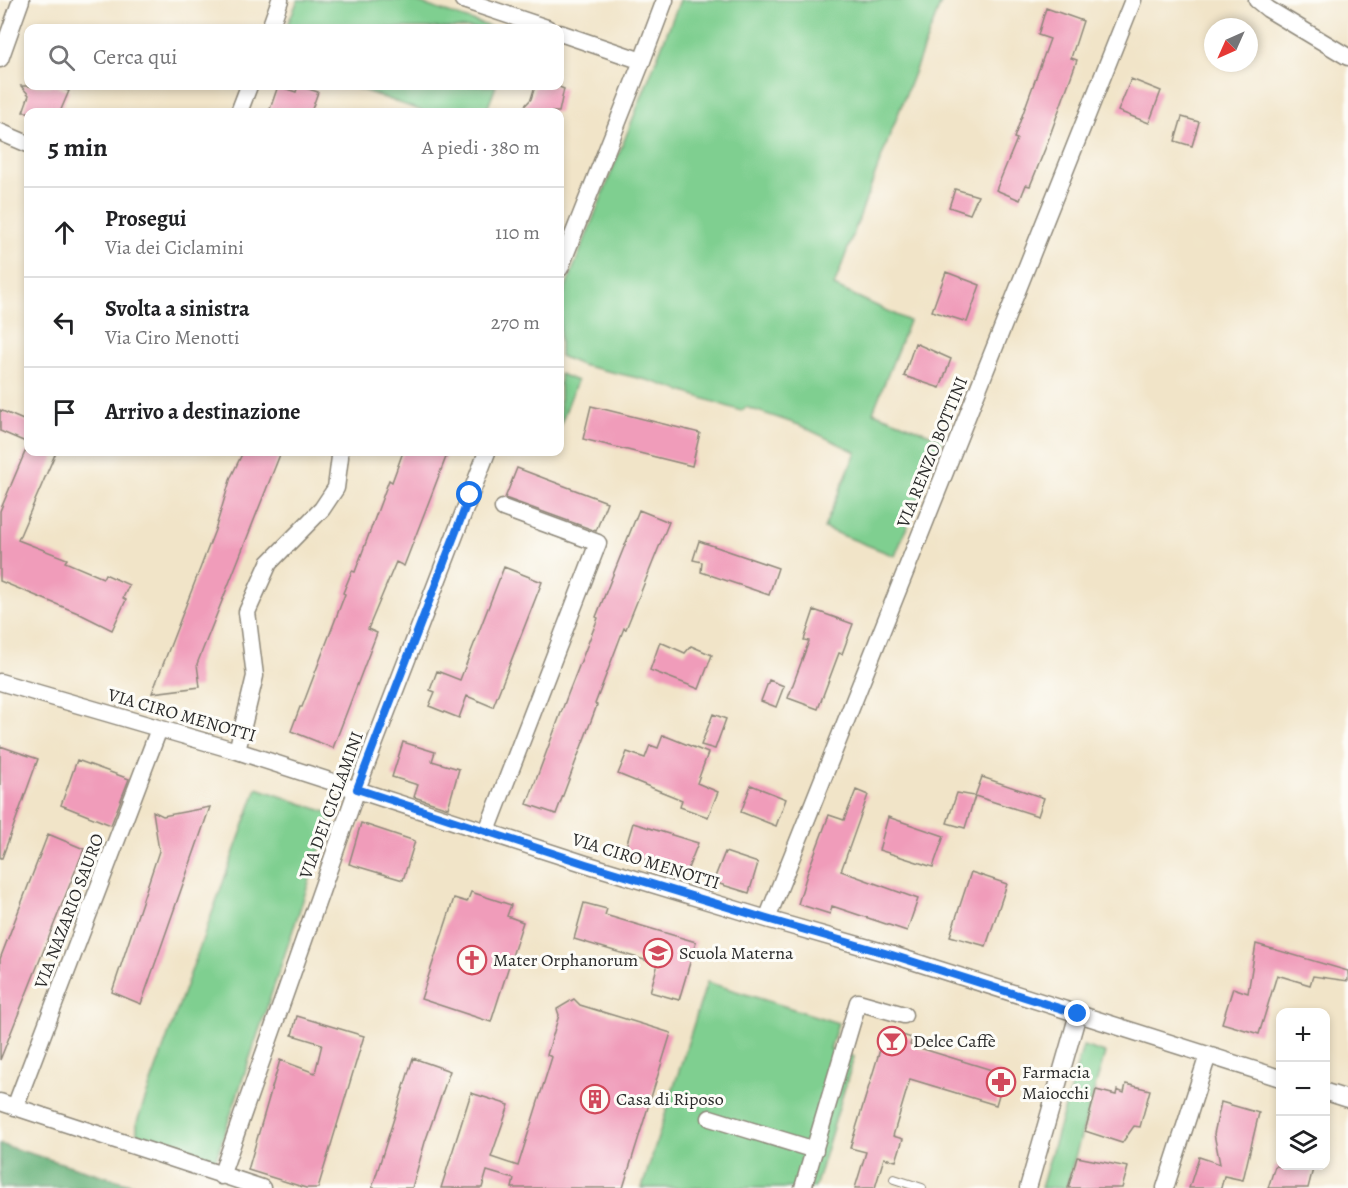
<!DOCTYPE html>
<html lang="it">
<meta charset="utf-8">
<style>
body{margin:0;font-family:Alegreya,serif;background:#f6f6f6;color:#202124}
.controls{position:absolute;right:18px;bottom:18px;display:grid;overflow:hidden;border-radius:12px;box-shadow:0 3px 9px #0003}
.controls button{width:54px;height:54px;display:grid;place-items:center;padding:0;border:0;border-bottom:2px solid #e0e0e0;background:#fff;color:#202124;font:30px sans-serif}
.compass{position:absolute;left:1204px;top:18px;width:54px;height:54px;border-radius:50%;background:#fff;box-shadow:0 3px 9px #0003;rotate:225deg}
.stop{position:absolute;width:18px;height:18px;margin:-14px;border:4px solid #1a73e8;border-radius:50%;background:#fff}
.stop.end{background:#1a73e8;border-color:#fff;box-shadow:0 2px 6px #0008}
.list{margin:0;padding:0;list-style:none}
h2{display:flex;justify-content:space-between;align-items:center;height:78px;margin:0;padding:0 24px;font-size:26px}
h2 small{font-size:20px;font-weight:400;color:#757577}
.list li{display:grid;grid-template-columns:39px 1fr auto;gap:18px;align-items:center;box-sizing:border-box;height:90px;padding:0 24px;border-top:2px solid #e0e0e0}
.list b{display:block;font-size:22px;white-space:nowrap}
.list p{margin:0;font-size:20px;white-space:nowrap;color:#757577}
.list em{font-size:20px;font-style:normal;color:#757577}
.icon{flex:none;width:33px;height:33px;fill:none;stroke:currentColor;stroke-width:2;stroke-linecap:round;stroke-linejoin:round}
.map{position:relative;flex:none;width:1348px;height:1188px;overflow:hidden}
.search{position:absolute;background:#fff;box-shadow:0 3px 9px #0003;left:24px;top:24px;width:540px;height:66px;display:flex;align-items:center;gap:15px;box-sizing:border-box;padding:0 21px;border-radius:12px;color:#757577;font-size:22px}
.panel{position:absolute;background:#fff;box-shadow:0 3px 9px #0003;left:24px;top:108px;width:540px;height:348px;border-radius:12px}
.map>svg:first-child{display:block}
.green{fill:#7fcf90;stroke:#557d5e;stroke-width:1.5}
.forest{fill:#67b27a;stroke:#496e52;stroke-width:1.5}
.building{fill:#f09cba}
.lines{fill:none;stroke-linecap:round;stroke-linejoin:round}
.lane-casing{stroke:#8e887a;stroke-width:10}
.street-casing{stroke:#8e887a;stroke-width:19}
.lane{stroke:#fff;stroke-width:8}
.street{stroke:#fff;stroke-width:16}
.route{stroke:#1a73e8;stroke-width:8}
.labels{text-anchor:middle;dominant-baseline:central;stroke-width:6;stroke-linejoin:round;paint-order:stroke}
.street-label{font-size:18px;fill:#2b2b2b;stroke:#fdfcf7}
.poi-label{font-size:18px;fill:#2b2b2b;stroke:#fdfcf7;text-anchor:start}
</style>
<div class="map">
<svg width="1348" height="1188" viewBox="0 0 1348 1188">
<rect width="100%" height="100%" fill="#fdfcf7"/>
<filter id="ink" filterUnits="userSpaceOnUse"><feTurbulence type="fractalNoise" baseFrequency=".0167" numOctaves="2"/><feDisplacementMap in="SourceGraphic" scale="12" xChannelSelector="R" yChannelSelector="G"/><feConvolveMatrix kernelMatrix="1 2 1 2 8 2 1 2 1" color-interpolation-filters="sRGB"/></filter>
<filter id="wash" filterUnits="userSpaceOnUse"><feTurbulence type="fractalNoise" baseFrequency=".008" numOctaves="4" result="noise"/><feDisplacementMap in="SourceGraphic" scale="24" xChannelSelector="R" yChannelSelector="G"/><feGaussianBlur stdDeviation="1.35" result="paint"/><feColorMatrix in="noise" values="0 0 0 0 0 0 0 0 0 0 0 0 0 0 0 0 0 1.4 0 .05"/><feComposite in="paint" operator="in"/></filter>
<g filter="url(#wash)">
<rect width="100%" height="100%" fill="#f1e4c8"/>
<path class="green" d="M 298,0 L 410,0 L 494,28 L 286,28 Z
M 680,0 L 942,0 L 882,156 L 834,286 L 909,321 L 873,412 L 943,439 L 895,556 L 824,528 L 856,452 L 799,425 L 746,407 L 741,411 L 651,381 L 581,365 L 560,356 L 560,302 Z
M 351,86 L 496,86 L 486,112 L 425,112 Z
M 560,374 L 577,381 L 560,426 Z
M 257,788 L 332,814 L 212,1170 L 137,1144 L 137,1122 Z
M 707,982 L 838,1023 L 830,1049 L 854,1057 L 815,1188 L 642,1188 Z
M 1083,1046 L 1105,1053 L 1066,1188 L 1041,1188 Z"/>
<path class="forest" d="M 0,1144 L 9,1147 L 143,1188 L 0,1188 Z"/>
<g id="blocks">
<path class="building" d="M 1046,8 L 1083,21 L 1071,58 L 1077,60 L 1045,149 L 1030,186 L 1026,185 L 1020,200 L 996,190 L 1017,139 L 1014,138 L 1050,39 L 1038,35 Z
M 1131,79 L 1161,91 L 1149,123 L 1118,111 Z
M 21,86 L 55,86 L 69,91 L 60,112 L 23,112 L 29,95 Z
M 278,86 L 296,92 L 298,86 L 299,86 L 318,92 L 311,112 L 269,112 Z
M 535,86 L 557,86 L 564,89 L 559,112 L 519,112 L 531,99 Z
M 1182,117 L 1199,122 L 1192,146 L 1175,141 Z
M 955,189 L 978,196 L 970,214 L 949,207 Z
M 946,272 L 980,285 L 967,322 L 932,311 Z
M 915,343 L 951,359 L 940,388 L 904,376 Z
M 591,406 L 700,433 L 692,466 L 583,439 Z
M 0,410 L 28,422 L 28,443 L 0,431 Z
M 25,452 L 56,452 L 18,540 L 67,559 L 65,562 L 103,578 L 105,574 L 129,585 L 123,598 L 126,600 L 112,630 L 78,613 L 0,581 L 0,511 Z
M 243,452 L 281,452 L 197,664 L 200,687 L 152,693 L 215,530 L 231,477 Z
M 403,452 L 448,452 L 404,566 L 396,562 L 368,629 L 377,633 L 333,748 L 291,731 L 300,707 L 302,707 L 345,594 L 343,593 L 352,571 L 355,572 L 389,480 L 392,482 Z
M 517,468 L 607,502 L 596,531 L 505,498 Z
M 639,510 L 669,522 L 626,629 L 624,628 L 595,704 L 597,705 L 556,814 L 527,804 L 568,694 L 598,618 L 596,617 Z
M 699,541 L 778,568 L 769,595 L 701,572 L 702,562 L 693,560 Z
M 504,567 L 542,582 L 493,707 L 467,696 L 459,718 L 429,706 L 435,692 L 430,690 L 437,671 L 460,680 Z
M 814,610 L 853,624 L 842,654 L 839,653 L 818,709 L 788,698 L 809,641 L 804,640 Z
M 660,642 L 685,653 L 691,646 L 712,655 L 699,689 L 650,670 Z
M 769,680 L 784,686 L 776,707 L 761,701 Z
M 713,714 L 726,719 L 715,749 L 701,745 Z
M 663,735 L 708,753 L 697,783 L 718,792 L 708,817 L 680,807 L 682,800 L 618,774 L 627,752 L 645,758 L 650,745 L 658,748 Z
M 403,742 L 435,752 L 432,761 L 459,769 L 448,808 L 414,797 L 418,785 L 392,777 Z
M 0,746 L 38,759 L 2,858 L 0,858 Z
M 77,760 L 129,779 L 111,825 L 61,805 Z
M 982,777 L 1044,798 L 1038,816 L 975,796 Z
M 751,785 L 786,799 L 776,826 L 741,812 Z
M 856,790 L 868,795 L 841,871 L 918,899 L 907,931 L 832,906 L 830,914 L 798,904 L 808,871 L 829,815 L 844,820 Z
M 957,793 L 975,796 L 965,828 L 947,823 Z
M 210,807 L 141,1004 L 112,992 L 159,851 L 153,811 L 163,816 Z
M 888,817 L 944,836 L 933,867 L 879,850 Z
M 361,823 L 415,841 L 403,880 L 349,864 Z
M 633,823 L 698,843 L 687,871 L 624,853 Z
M 48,834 L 84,849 L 0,1060 L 0,959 Z
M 725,852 L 758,863 L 749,893 L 713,882 Z
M 971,872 L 1007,884 L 986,946 L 950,936 Z
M 471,892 L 511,905 L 507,916 L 523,922 L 491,1022 L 421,999 L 454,898 L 467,902 Z
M 584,903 L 607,909 L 605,915 L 696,942 L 679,1000 L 650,992 L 658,964 L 574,939 Z
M 1256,944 L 1348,971 L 1348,981 L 1313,976 L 1310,985 L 1277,975 L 1259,1034 L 1222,1023 L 1233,988 L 1248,993 Z
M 574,999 L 580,1005 L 671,1033 L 623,1188 L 512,1188 L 514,1179 L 487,1171 L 482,1188 L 441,1188 L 471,1093 L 509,1105 L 491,1157 L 518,1166 L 552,1057 L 547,1055 L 559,1015 L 557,1009 Z
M 297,1016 L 364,1036 L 318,1188 L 306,1188 L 248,1170 L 280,1060 L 315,1073 L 322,1044 L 292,1035 Z
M 886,1030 L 912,1038 L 910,1045 L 1005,1074 L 996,1105 L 910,1079 L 893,1136 L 903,1139 L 896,1161 L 884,1158 L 875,1188 L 855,1188 L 866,1152 L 850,1148 Z
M 413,1058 L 450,1071 L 425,1142 L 412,1188 L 372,1188 Z
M 1126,1084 L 1150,1090 L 1140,1127 L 1134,1126 L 1122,1143 L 1085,1131 L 1096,1090 L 1116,1095 L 1117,1090 L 1124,1093 Z
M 1221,1102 L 1259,1113 L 1243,1180 L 1224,1176 L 1221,1188 L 1189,1188 L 1199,1157 L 1220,1164 L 1214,1134 Z
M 1077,1157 L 1128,1167 L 1122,1188 L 1068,1188 Z
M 1275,1166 L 1302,1166 L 1313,1169 L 1308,1188 L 1268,1188 Z"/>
</g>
</g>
<g filter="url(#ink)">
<use href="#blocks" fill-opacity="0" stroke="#8e887a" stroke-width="1.5"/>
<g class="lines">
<g class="lane-casing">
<path id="lane" d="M 894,1179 L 922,1188"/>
</g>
<g class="street-casing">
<path id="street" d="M 463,0 L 547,28
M 1257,0 L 1268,9 L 1348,57
M 270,28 L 280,0
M 560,33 L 642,61
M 0,59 L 21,0
M 239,112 L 249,86
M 0,132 L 28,144
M 560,268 L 642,61 L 665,0
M 0,682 L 237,751 L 586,864 L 767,919 L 893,955 L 1280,1078
M 237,751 L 255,676 L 247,612 L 269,563 L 322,509 L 336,488 L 340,457 L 339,452
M 487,831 L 598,543 L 503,508
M 767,919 L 1133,0
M 1326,1092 L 1348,1099
M 0,1102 L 262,1188
M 15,1107 L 159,729
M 710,1118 L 815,1150
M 221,1176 L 357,789 L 487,452
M 803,1188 L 858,1002 L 904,1015
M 1028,1188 L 1078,1014
M 1165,1188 L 1208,1055"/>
</g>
<use href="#lane" class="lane"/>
<use href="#street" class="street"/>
</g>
</g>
<g class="lines" filter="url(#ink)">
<path class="route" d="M 470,495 L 357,789 L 586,864 L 767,919 L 892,955 L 1078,1014"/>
</g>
<defs>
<g id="school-ring" transform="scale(1.5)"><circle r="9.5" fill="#fdfcf7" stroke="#d1495b" stroke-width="1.5"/><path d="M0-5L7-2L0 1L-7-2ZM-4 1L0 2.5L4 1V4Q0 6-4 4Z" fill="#d1495b"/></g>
<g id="church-ring" transform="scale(1.5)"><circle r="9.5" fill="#fdfcf7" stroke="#d1495b" stroke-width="1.5"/><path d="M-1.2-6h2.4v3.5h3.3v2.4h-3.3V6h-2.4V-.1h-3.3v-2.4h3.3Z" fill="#d1495b"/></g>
<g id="bar-ring" transform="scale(1.5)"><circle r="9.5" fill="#fdfcf7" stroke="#d1495b" stroke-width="1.5"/><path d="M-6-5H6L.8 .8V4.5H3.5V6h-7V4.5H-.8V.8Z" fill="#d1495b"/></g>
<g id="pharmacy-ring" transform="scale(1.5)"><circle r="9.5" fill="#fdfcf7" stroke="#d1495b" stroke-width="1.5"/><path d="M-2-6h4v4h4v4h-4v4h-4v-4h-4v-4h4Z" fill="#d1495b"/></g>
<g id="building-ring" transform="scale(1.5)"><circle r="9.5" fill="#fdfcf7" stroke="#d1495b" stroke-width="1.5"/><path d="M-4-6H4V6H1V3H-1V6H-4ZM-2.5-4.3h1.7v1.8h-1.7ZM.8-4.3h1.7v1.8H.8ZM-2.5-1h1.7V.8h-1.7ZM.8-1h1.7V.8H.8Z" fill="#d1495b"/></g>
</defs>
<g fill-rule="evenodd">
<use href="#school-ring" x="658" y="953"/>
<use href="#church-ring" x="472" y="960"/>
<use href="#bar-ring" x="892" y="1041"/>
<use href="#pharmacy-ring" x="1001" y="1082"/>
<use href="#building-ring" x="595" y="1099"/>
</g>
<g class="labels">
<g class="street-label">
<text transform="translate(932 452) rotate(-68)">VIA RENZO BOTTINI</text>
<text transform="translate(182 715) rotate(16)">VIA CIRO MENOTTI</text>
<text transform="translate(331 805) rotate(-70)">VIA DEI CICLAMINI</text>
<text transform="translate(646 861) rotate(17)">VIA CIRO MENOTTI</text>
<text transform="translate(69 911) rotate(-69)">VIA NAZARIO SAURO</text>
</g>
<g class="poi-label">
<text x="679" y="953">Scuola Materna</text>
<text x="493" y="960">Mater Orphanorum</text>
<text x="913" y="1041">Delce Caffè</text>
<text x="1022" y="1072">Farmacia<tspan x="1022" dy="21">Maiocchi</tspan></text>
<text x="616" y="1099">Casa di Riposo</text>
</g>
</g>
</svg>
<div class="controls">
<button>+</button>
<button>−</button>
<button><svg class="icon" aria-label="layers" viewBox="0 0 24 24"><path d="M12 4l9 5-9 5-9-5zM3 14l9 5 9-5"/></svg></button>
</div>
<svg class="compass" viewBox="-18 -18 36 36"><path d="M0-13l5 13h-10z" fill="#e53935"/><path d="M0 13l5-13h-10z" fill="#757577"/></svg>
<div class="stop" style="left:470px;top:495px"></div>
<div class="stop end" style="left:1078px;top:1014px"></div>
<div class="search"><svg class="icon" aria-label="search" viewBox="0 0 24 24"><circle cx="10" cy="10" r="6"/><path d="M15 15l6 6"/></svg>Cerca qui</div>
<section class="panel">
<h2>5 min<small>A piedi · 380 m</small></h2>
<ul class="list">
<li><svg class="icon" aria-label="ahead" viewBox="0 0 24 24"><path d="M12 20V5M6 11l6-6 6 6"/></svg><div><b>Prosegui</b><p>Via dei Ciclamini</p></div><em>110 m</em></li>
<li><svg class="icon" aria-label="left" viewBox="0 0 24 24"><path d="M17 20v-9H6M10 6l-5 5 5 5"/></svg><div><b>Svolta a sinistra</b><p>Via Ciro Menotti</p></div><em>270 m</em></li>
<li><svg class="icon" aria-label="arrive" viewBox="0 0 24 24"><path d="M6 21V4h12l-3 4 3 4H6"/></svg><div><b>Arrivo a destinazione</b></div></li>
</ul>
</section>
</div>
